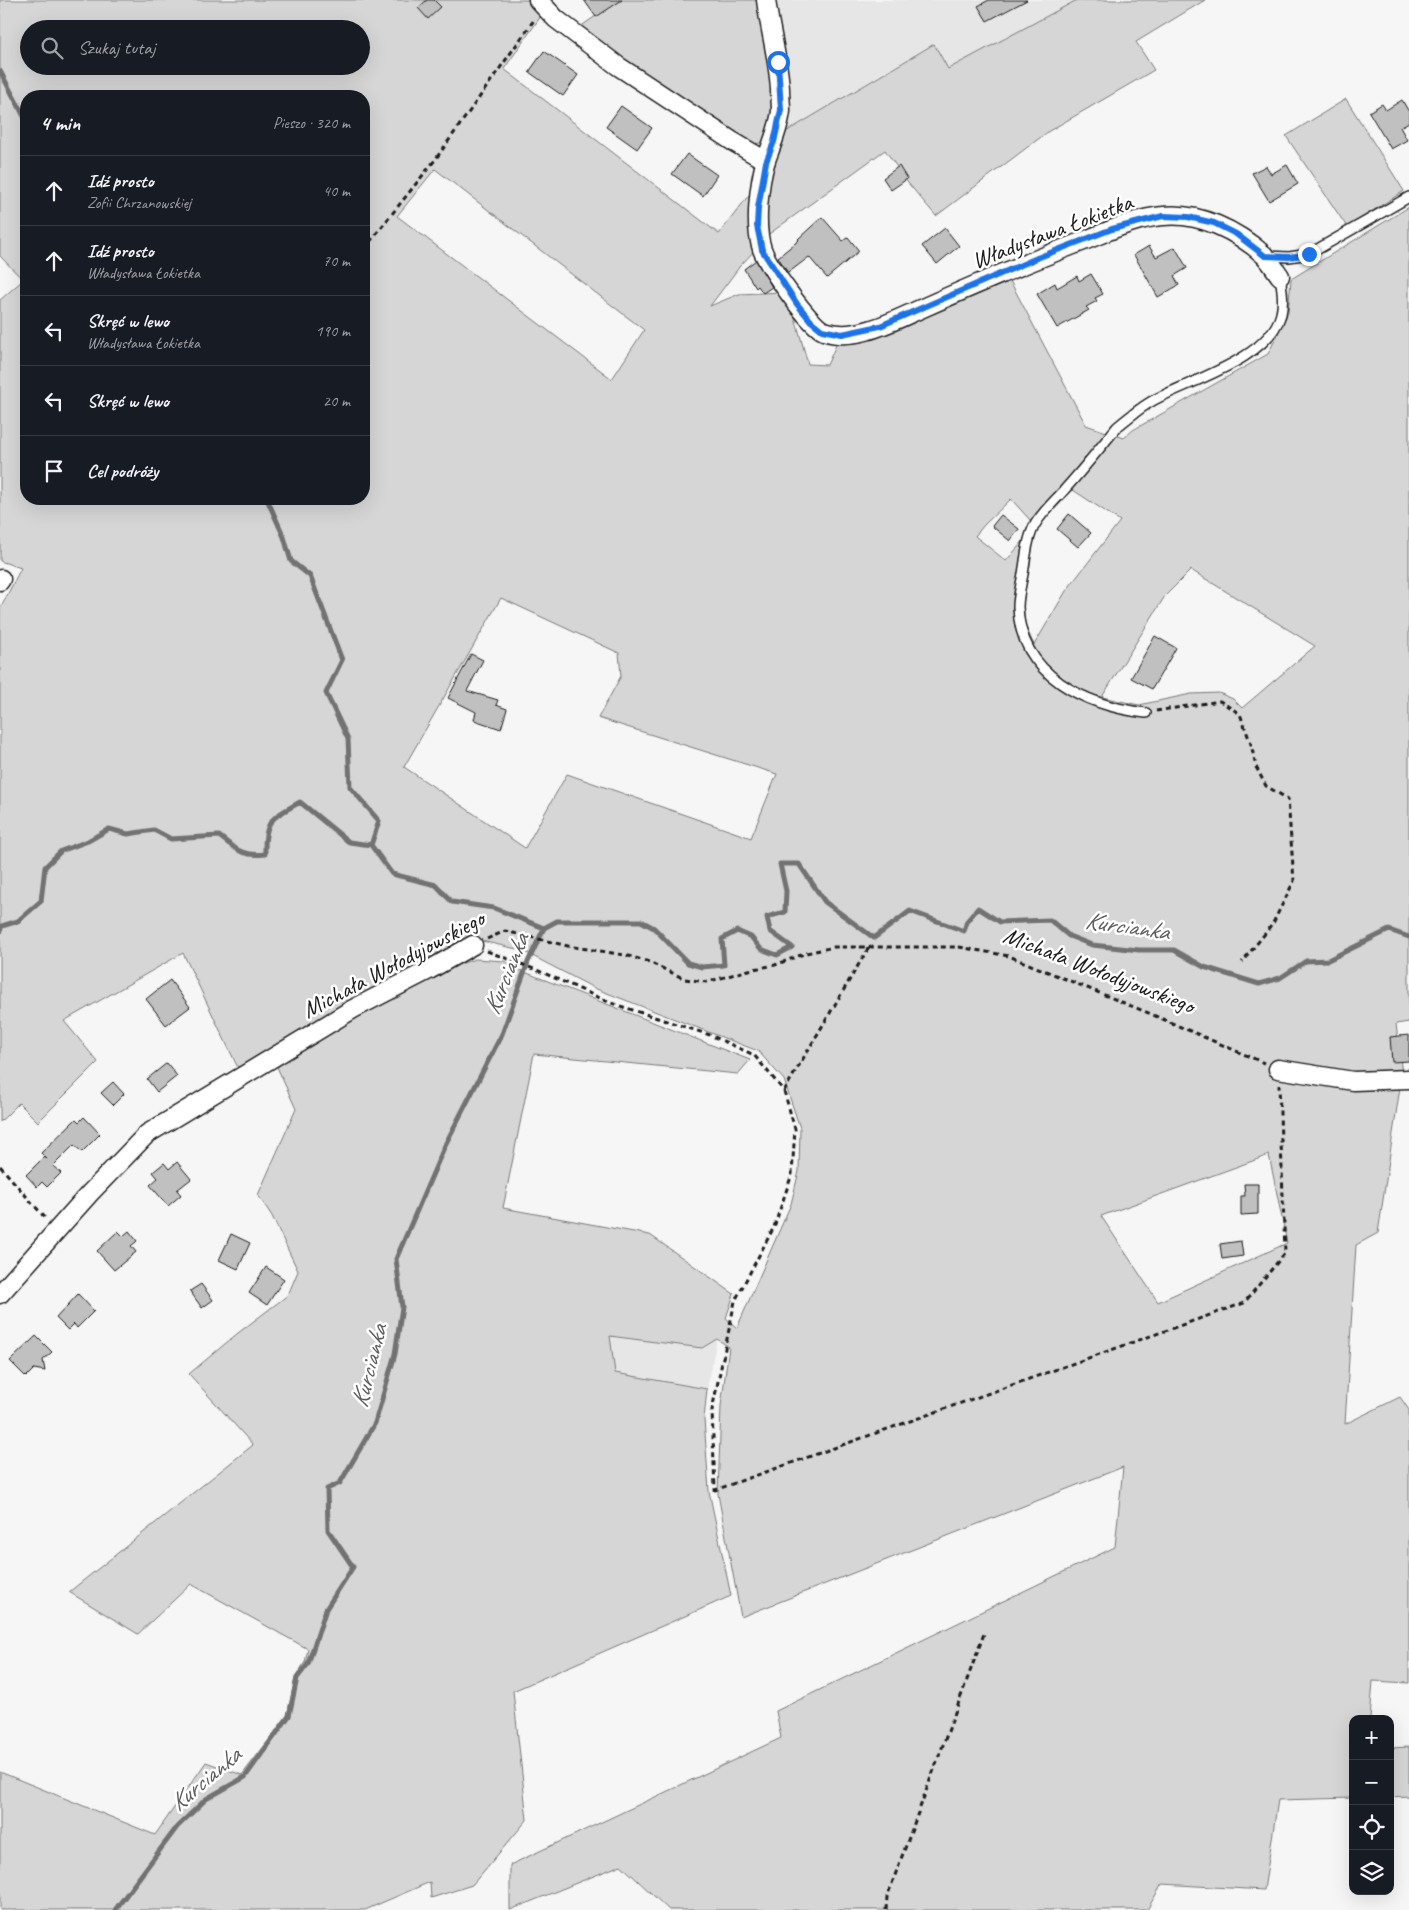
<!DOCTYPE html>
<html lang="pl">
<meta charset="utf-8">
<style>
body{margin:0;font-family:Caveat,sans-serif;background:#242831;color:#f1f3f6}
.controls{position:absolute;right:15px;bottom:15px;display:grid;overflow:hidden;border-radius:10px;box-shadow:0 5px 20px #0002}
.controls button{width:45px;height:45px;display:grid;place-items:center;padding:0;border:0;border-bottom:1px solid #363941;background:#171b24;color:#f1f3f6;font:25px sans-serif}
.stop{position:absolute;width:15px;height:15px;margin:-11px;border:4px solid #1a73e8;border-radius:50%;background:#fff}
.stop.end{background:#1a73e8;border-color:#fff;box-shadow:0 1px 5px #0008}
.list{margin:0;padding:0;list-style:none}
h2{display:flex;justify-content:space-between;align-items:center;height:65px;margin:0;padding:0 20px;font-size:21px}
h2 small{font-size:16px;font-weight:400;color:#9ea1a6}
.list li{display:grid;grid-template-columns:32px 1fr auto;gap:15px;align-items:center;box-sizing:border-box;height:70px;padding:0 20px;border-top:1px solid #363941}
.list b{display:block;font-size:19px;white-space:nowrap}
.list p{margin:0;font-size:16px;white-space:nowrap;color:#9ea1a6}
.list em{font-size:16px;font-style:normal;color:#9ea1a6}
.icon{flex:none;width:28px;height:28px;fill:none;stroke:currentColor;stroke-width:2;stroke-linecap:round;stroke-linejoin:round}
.map{position:relative;flex:none;width:1409px;height:1910px;overflow:hidden}
.search{position:absolute;background:#171b24;box-shadow:0 5px 20px #0002;left:20px;top:20px;width:350px;height:55px;display:flex;align-items:center;gap:12px;box-sizing:border-box;padding:0 18px;border-radius:28px;color:#9ea1a6;font-size:19px}
.panel{position:absolute;background:#171b24;box-shadow:0 5px 20px #0002;left:20px;top:90px;width:350px;height:415px;border-radius:20px}
.map>svg:first-child{display:block}
.built{fill:#e6e6e6}
.green{fill:#d6d6d6;stroke:#797979;fill-rule:evenodd}
.lines{fill:none;stroke-linecap:round;stroke-linejoin:round}
.stream{stroke:#727272;stroke-width:5}
.building{fill:#c0c0c0;stroke:#1c1c1c}
.service-casing{stroke:#1c1c1c;stroke-width:12}
.minor-casing{stroke:#1c1c1c;stroke-width:21}
.path{stroke:#1c1c1c;stroke-width:3;stroke-dasharray:5 4;stroke-linecap:butt}
.service{stroke:#fff;stroke-width:9}
.minor{stroke:#fff;stroke-width:18}
.route{stroke:#1a73e8;stroke-width:6}
.labels{text-anchor:middle;dominant-baseline:central;stroke-width:5;stroke-linejoin:round;paint-order:stroke}
.street-label{font-size:24px;fill:#1c1c1c;stroke:#fff}
.water-label{font-size:25px;font-style:italic;fill:#5d5d5d;stroke:#fff}
</style>
<div class="map">
<svg width="1409" height="1910" viewBox="0 0 1409 1910">
<rect width="100%" height="100%" fill="#f6f6f6"/>
<filter id="ink" filterUnits="userSpaceOnUse"><feTurbulence type="fractalNoise" baseFrequency=".02" numOctaves="2"/><feDisplacementMap in="SourceGraphic" scale="10" xChannelSelector="R" yChannelSelector="G"/><feConvolveMatrix kernelMatrix="1 2 1 2 8 2 1 2 1" color-interpolation-filters="sRGB"/></filter>
<g filter="url(#ink)">
<path class="built" d="M 774,0 L 1077,0 L 947,70 L 933,44 L 784,133 Z
M 610,1336 L 702,1348 L 717,1339 L 707,1389 L 614,1373 Z"/>
<path class="green" d="M 0,0 L 528,0 L 541,16 L 504,69 L 719,234 L 749,195 L 757,248 L 740,266 L 710,306 L 739,294 L 784,292 L 791,303 L 808,364 L 827,365 L 837,343 L 854,342 L 1009,279 L 1086,425 L 1124,438 L 1133,430 L 1268,354 L 1288,313 L 1291,279 L 1409,207 L 1409,1022 L 1396,1024 L 1402,1074 L 1378,1233 L 1356,1245 L 1345,1424 L 1400,1397 L 1409,1410 L 1409,1683 L 1373,1681 L 1370,1719 L 1353,1719 L 1353,1798 L 1278,1800 L 1264,1890 L 1162,1884 L 1147,1910 L 669,1910 L 621,1865 L 510,1910 L 510,1865 L 781,1738 L 776,1711 L 1115,1547 L 1123,1467 L 741,1617 L 718,1494 L 721,1406 L 729,1347 L 717,1339 L 702,1348 L 610,1336 L 615,1373 L 707,1389 L 704,1419 L 709,1491 L 731,1596 L 513,1691 L 527,1820 L 472,1885 L 431,1898 L 430,1882 L 365,1910 L 0,1910 L 0,1772 L 155,1835 L 206,1762 L 242,1775 L 287,1716 L 295,1678 L 305,1662 L 308,1649 L 191,1584 L 138,1634 L 69,1592 L 253,1445 L 189,1374 L 238,1333 L 288,1295 L 298,1271 L 272,1216 L 258,1195 L 296,1109 L 277,1067 L 357,1015 L 439,971 L 475,959 L 504,961 L 522,971 L 750,1060 L 738,1074 L 534,1054 L 503,1208 L 650,1235 L 734,1294 L 726,1318 L 737,1328 L 791,1204 L 799,1171 L 800,1128 L 784,1080 L 758,1051 L 594,988 L 521,950 L 469,938 L 240,1072 L 183,953 L 64,1021 L 98,1062 L 38,1122 L 19,1103 L 0,1122 L 0,609 L 21,568 L 0,561 L 0,300 L 23,280 L 0,256 ZM 29,29 L 361,29 L 361,66 L 29,66 ZM 26,96 L 364,96 L 364,499 L 26,499 ZM 435,169 L 644,330 L 612,379 L 397,216 ZM 1073,490 L 1120,521 L 1066,591 L 1034,645 L 1025,625 L 1023,604 L 1030,549 L 1039,525 ZM 1011,499 L 1030,520 L 1025,539 L 1006,561 L 975,536 L 984,525 ZM 1191,570 L 1315,646 L 1242,708 L 1233,699 L 1219,693 L 1191,694 L 1139,705 L 1102,697 L 1165,596 ZM 501,598 L 619,653 L 621,676 L 598,718 L 777,774 L 751,838 L 567,774 L 525,848 L 404,767 ZM 1269,1155 L 1287,1243 L 1158,1302 L 1101,1216 Z
M 619,0 L 760,0 L 773,82 L 771,119 L 763,143 L 748,144 L 577,29 Z
M 1077,0 L 1205,0 L 1136,42 L 1154,70 L 1049,131 L 936,216 L 908,183 L 885,150 L 769,234 C 762,198 774,168 784,133 L 934,44 L 948,69 Z
M 1346,99 L 1404,191 L 1347,227 L 1286,136 Z
M 1409,1747 L 1409,1796 L 1390,1797 L 1390,1748 Z"/>
<g class="lines">
<path class="stream" d="M 0,71 L 26,120
M 267,499 L 284,537 L 291,561 L 310,576 L 342,660 L 326,693 L 348,739 L 350,787 L 379,821 L 371,845
M 0,931 L 2,926 L 18,921 L 41,901 L 45,867 L 61,851 L 88,841 L 109,829 L 128,834 L 154,830 L 171,839 L 219,836 C 236,849 242,857 265,854 C 264,819 272,818 300,802 L 349,842 L 371,845 L 392,874 L 436,885 L 452,902 L 494,908 L 544,928
M 115,1910 L 177,1827 L 206,1799 L 245,1777 L 289,1716 L 297,1678 L 308,1664 L 326,1609 L 353,1567 L 328,1530 L 327,1489 L 340,1483 L 375,1423 L 395,1354 L 402,1307 L 396,1259 L 446,1143 L 502,1034 L 528,962 L 544,928 L 557,921 L 641,921 L 654,928 L 688,963 L 702,967 L 724,965 L 722,939 L 737,931 L 751,937 L 761,949 L 777,955 L 792,947 L 770,931 L 767,917 L 785,912 L 786,891 L 780,864 L 799,864 L 825,902 L 874,938 L 910,911 L 964,931 L 967,921 L 978,908 L 1000,922 L 1050,920 L 1069,936 L 1092,945 L 1139,950 L 1174,950 L 1204,967 L 1259,984 L 1280,978 L 1306,961 L 1328,960 L 1389,930 L 1409,937"/>
</g>
<path class="building" d="M 427,0 L 434,0 L 441,7 L 428,19 L 418,8 Z
M 584,0 L 622,0 L 596,17 Z
M 989,0 L 1027,0 L 987,21 L 978,6 Z
M 544,51 L 578,75 L 563,96 L 529,72 Z
M 1402,100 L 1409,112 L 1409,122 L 1400,127 L 1407,140 L 1391,149 L 1369,112 L 1382,104 L 1386,110 Z
M 621,106 L 652,128 L 637,149 L 606,127 Z
M 687,154 L 717,175 L 703,196 L 672,174 Z
M 1287,165 L 1298,184 L 1269,201 L 1252,173 L 1266,166 L 1271,174 Z
M 899,166 L 907,179 L 891,190 L 883,178 Z
M 822,217 L 843,241 L 848,237 L 859,251 L 827,278 L 809,257 L 788,273 L 778,257 L 799,240 L 798,239 Z
M 945,228 L 959,246 L 937,264 L 922,246 Z
M 1149,246 L 1156,257 L 1175,247 L 1187,268 L 1174,276 L 1179,285 L 1158,297 L 1134,255 Z
M 756,260 L 772,287 L 763,293 L 758,286 L 756,288 L 744,269 Z
M 1091,274 L 1103,294 L 1095,298 L 1097,301 L 1086,307 L 1089,310 L 1057,328 L 1037,294 L 1055,283 L 1057,288 L 1077,276 L 1079,281 Z
M 1069,514 L 1091,533 L 1078,547 L 1057,529 Z
M 1001,515 L 1019,529 L 1010,541 L 992,526 Z
M 1155,636 L 1176,648 L 1152,689 L 1131,678 Z
M 471,654 L 483,660 L 467,691 L 498,700 L 496,705 L 507,709 L 501,729 L 474,720 L 476,712 L 448,698 Z
M 170,980 L 190,1007 L 166,1025 L 146,999 Z
M 1409,1035 L 1409,1061 L 1392,1062 L 1390,1037 Z
M 167,1063 L 177,1076 L 157,1092 L 147,1079 Z
M 113,1082 L 124,1094 L 113,1105 L 101,1093 Z
M 84,1117 L 100,1134 L 82,1152 L 74,1145 L 53,1166 L 61,1173 L 47,1187 L 42,1182 L 37,1187 L 26,1175 L 44,1157 L 47,1159 L 41,1153 L 76,1119 L 79,1122 Z
M 177,1162 L 191,1179 L 177,1190 L 181,1195 L 168,1206 L 150,1185 L 158,1178 L 153,1172 L 164,1163 L 169,1169 Z
M 1244,1184 L 1258,1184 L 1258,1214 L 1241,1215 L 1241,1196 L 1245,1196 Z
M 118,1231 L 123,1236 L 129,1231 L 137,1241 L 131,1246 L 136,1252 L 114,1270 L 97,1251 Z
M 231,1234 L 250,1243 L 238,1269 L 219,1260 Z
M 1241,1241 L 1243,1256 L 1222,1259 L 1220,1244 Z
M 266,1267 L 284,1279 L 267,1305 L 249,1293 Z
M 201,1284 L 213,1300 L 202,1308 L 190,1291 Z
M 78,1294 L 94,1311 L 77,1328 L 74,1324 L 68,1330 L 56,1318 Z
M 36,1336 L 52,1352 L 43,1360 L 45,1371 L 34,1369 L 26,1377 L 10,1361 Z"/>
<g class="lines">
<g class="service-casing">
<path id="service" d="M 1267,256 L 1289,257 L 1309,254 L 1409,197
M 1146,713 C 1087,706 1020,676 1018,607 C 1018,597 1021,584 1023,574 C 1026,557 1027,537 1036,523 C 1044,510 1057,499 1066,488 C 1084,468 1100,448 1117,427 C 1129,417 1141,407 1154,400 C 1191,380 1269,359 1281,314 C 1284,301 1282,289 1280,276"/>
</g>
<g class="minor-casing">
<path id="minor" d="M 538,0 L 556,19 L 618,66 L 732,141 L 766,161
M 766,0 C 770,31 778,57 780,89 C 780,96 781,104 781,111 C 779,128 772,144 766,160 C 759,183 754,226 762,249 C 767,264 810,326 824,331 C 854,342 891,322 918,310 C 972,286 1026,263 1081,242 C 1107,232 1135,218 1163,216 C 1200,212 1237,231 1264,255 C 1270,261 1275,269 1280,276
M 0,581 L 1,579
M 1278,1069 L 1353,1081 L 1409,1079
M 0,1294 L 90,1193 L 147,1134 L 353,1009 L 429,970 L 473,945"/>
</g>
<path class="path" d="M 364,249 L 435,160 L 534,20
M 1156,711 L 1220,701 L 1240,714 L 1251,744 L 1256,767 L 1266,786 L 1288,799 L 1294,881 L 1272,925 L 1242,962
M 487,939 L 505,931 L 568,946 L 625,955 L 649,962 L 685,979 L 707,982 L 749,970 L 775,965 L 806,953 L 834,947 L 959,947 L 1009,956 L 1151,1014 L 1264,1063
M 487,951 L 539,971 L 611,1003 L 710,1035 L 754,1055 L 784,1091 L 869,947
M 784,1091 L 795,1129 L 792,1174 L 774,1227 L 735,1301 L 712,1410 L 715,1490 L 1244,1303 L 1285,1253 L 1279,1085
M 0,1166 L 46,1219
M 886,1910 L 887,1897 L 985,1631"/>
<use href="#service" class="service"/>
<use href="#minor" class="minor"/>
</g>
</g>
<g class="lines" filter="url(#ink)">
<path class="route" d="M 778,62 L 781,110 L 774,142 L 766,162 L 758,208 L 757,226 L 762,250 L 797,304 L 811,321 L 822,330 L 842,334 L 880,326 L 1037,258 L 1112,229 L 1163,216 L 1188,217 L 1214,223 L 1236,234 L 1265,256 L 1289,257 L 1309,254"/>
</g>
<g class="labels">
<g class="street-label">
<text transform="translate(1052 231) rotate(-21)">Władysława Łokietka</text>
<text transform="translate(393 964) rotate(-28)">Michała Wołodyjowskiego</text>
<text transform="translate(1099 970) rotate(21)">Michała Wołodyjowskiego</text>
</g>
<g class="water-label">
<text transform="translate(1127 926) rotate(8)">Kurcianka</text>
<text transform="translate(506 974) rotate(-68)">Kurcianka</text>
<text transform="translate(369 1366) rotate(-76)">Kurcianka</text>
<text transform="translate(205 1779) rotate(-40)">Kurcianka</text>
</g>
</g>
</svg>
<div class="controls">
<button>+</button>
<button>−</button>
<button><svg class="icon" aria-label="locate" viewBox="0 0 24 24"><circle cx="12" cy="12" r="6"/><path d="M12 2v4M12 18v4M2 12h4M18 12h4"/></svg></button>
<button><svg class="icon" aria-label="layers" viewBox="0 0 24 24"><path d="M12 4l9 5-9 5-9-5zM3 14l9 5 9-5"/></svg></button>
</div>
<div class="stop" style="left:778px;top:62px"></div>
<div class="stop end" style="left:1309px;top:254px"></div>
<div class="search"><svg class="icon" aria-label="search" viewBox="0 0 24 24"><circle cx="10" cy="10" r="6"/><path d="M15 15l6 6"/></svg>Szukaj tutaj</div>
<section class="panel">
<h2>4 min<small>Pieszo · 320 m</small></h2>
<ul class="list">
<li><svg class="icon" aria-label="ahead" viewBox="0 0 24 24"><path d="M12 20V5M6 11l6-6 6 6"/></svg><div><b>Idź prosto</b><p>Zofii Chrzanowskiej</p></div><em>40 m</em></li>
<li><svg class="icon" aria-label="ahead" viewBox="0 0 24 24"><path d="M12 20V5M6 11l6-6 6 6"/></svg><div><b>Idź prosto</b><p>Władysława Łokietka</p></div><em>70 m</em></li>
<li><svg class="icon" aria-label="left" viewBox="0 0 24 24"><path d="M17 20v-9H6M10 6l-5 5 5 5"/></svg><div><b>Skręć w lewo</b><p>Władysława Łokietka</p></div><em>190 m</em></li>
<li><svg class="icon" aria-label="left" viewBox="0 0 24 24"><path d="M17 20v-9H6M10 6l-5 5 5 5"/></svg><div><b>Skręć w lewo</b></div><em>20 m</em></li>
<li><svg class="icon" aria-label="arrive" viewBox="0 0 24 24"><path d="M6 21V4h12l-3 4 3 4H6"/></svg><div><b>Cel podróży</b></div></li>
</ul>
</section>
</div>
